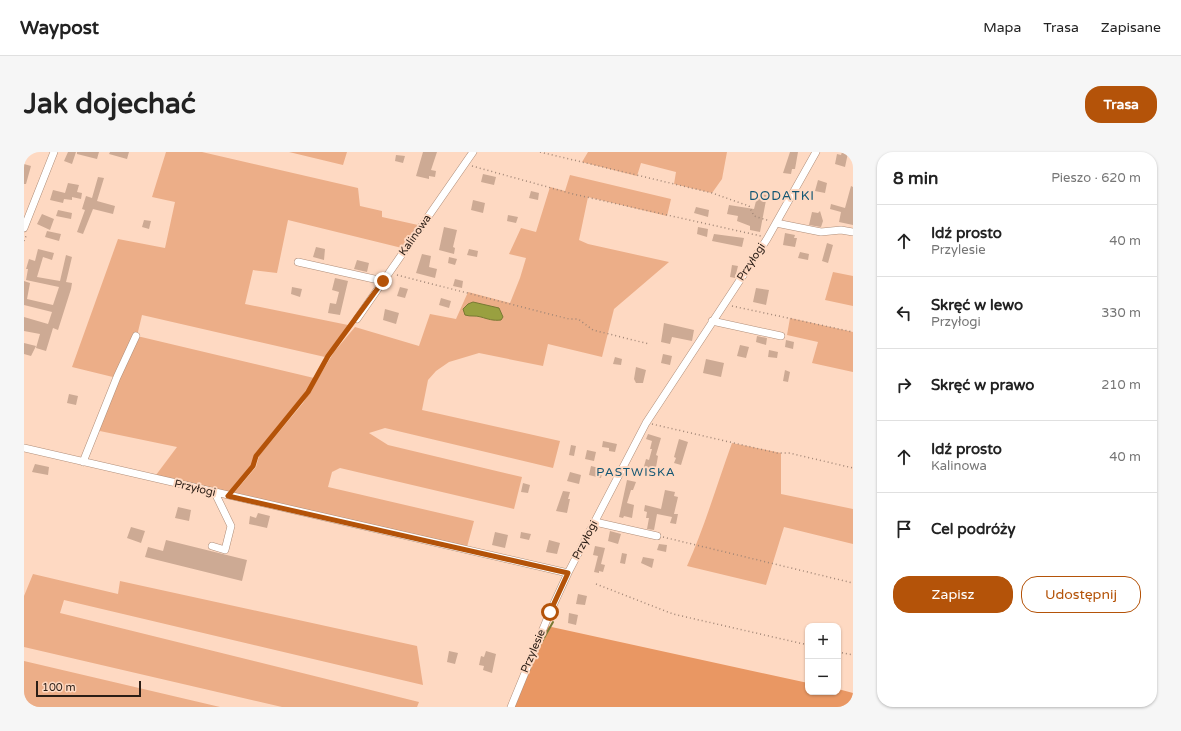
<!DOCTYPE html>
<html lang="pl">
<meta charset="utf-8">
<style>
body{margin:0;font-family:"Varela Round",sans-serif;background:#f6f6f6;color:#222}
.controls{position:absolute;right:12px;bottom:12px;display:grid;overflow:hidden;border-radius:8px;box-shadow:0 1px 3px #0004}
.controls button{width:36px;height:36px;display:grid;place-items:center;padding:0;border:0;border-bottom:1px solid #e0e0e0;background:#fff;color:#222;font:20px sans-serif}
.scale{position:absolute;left:12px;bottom:10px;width:105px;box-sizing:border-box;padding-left:4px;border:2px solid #2b1e16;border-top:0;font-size:11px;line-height:14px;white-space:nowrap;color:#2b1e16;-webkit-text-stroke:3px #fed9c2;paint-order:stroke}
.stop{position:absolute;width:12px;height:12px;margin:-9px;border:3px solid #b45309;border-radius:50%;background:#fff}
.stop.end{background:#b45309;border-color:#fff;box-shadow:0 1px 4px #0008}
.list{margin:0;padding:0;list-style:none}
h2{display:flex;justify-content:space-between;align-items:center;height:52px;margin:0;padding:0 16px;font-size:17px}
h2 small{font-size:13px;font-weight:400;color:#767676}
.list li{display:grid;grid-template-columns:26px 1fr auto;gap:12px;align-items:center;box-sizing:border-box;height:72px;padding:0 16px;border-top:1px solid #e0e0e0}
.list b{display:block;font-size:15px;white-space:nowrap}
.list p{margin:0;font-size:13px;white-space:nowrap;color:#767676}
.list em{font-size:13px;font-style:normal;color:#767676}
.actions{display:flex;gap:8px;padding:12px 16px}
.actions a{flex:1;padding:9px 0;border:1px solid #b45309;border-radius:16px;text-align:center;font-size:14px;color:#b45309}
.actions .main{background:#b45309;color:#fff}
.icon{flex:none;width:22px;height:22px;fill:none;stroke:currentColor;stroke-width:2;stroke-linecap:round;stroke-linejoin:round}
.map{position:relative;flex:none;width:829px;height:555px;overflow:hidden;border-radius:16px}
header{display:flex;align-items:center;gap:24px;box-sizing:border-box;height:56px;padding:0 20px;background:#fff;border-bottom:1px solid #e0e0e0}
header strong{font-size:19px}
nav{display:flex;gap:22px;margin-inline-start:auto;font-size:14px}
.intro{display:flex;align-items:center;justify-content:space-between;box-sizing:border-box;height:96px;padding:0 24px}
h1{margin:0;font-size:28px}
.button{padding:10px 18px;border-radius:16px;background:#b45309;color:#fff;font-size:14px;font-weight:700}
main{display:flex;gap:24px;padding:0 24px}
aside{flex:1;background:#fff;border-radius:16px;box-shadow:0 1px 3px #0004}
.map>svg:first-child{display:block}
.green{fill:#ecae88}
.forest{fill:#e99763}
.water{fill:#99a040;stroke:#787933}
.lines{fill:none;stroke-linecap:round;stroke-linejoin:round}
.stream{stroke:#787933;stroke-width:2}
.building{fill:#cdaa94}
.minor-casing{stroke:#b08e79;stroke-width:8}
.path{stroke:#a18676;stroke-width:1.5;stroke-dasharray:1 3;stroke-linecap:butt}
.minor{stroke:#fff;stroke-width:7}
.route{stroke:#b45309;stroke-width:5}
.labels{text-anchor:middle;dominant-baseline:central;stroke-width:4;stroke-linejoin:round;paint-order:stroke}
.street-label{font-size:11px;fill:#2b1e16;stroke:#fed9c2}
.neighbourhood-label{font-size:12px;letter-spacing:1px;fill:#125673;stroke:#fed9c2}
.quarter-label{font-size:13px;letter-spacing:1px;fill:#125673;stroke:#fed9c2}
</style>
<header>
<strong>Waypost</strong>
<nav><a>Mapa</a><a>Trasa</a><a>Zapisane</a></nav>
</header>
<div class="intro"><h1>Jak dojechać</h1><a class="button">Trasa</a></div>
<main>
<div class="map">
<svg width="829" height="555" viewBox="0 0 829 555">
<rect width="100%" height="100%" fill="#fed9c2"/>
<path class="green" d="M 142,0 L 178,0 L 334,36 L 336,54 L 358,59 L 358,65 L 394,73 L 378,96 L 264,68 L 253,121 L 229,118 L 221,152 L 324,173 L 301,205 L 118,163 L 113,184 L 290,226 L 283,238 L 231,302 L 228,313 L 204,341 L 132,323 L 153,295 L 71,278 L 93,226 L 48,215 L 94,87 L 141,96 L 151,50 L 128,45 Z
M 265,0 L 323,0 L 319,13 Z
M 564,0 L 703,0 L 698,27 L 688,41 L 650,32 L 652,20 L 617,11 L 613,24 L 558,10 Z
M 546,23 L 647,47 L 643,64 L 564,45 L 555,88 L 564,92 L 645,110 L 590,157 L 578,205 L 524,192 L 519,214 L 455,201 L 425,210 L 412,219 L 404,228 L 398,258 L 536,289 L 529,316 L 361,276 L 345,281 L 364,293 L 498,325 L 490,357 L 316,316 L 308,320 L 304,335 L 450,369 L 443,395 L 209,342 L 232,315 L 235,304 L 279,251 L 310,200 L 331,175 L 395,194 L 406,162 L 432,167 L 444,140 L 486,151 L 496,126 L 502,106 L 485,102 L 497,76 L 512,80 L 526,35 L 541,39 Z
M 809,120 L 829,124 L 829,154 L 801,148 Z
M 766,166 L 829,180 L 829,220 L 788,211 L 794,190 L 763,183 Z
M 708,291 L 757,301 L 757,342 L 829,357 L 829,392 L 760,375 L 742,433 L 663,414 C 681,374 693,332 708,291 Z
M 9,422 L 94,442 L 96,429 L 393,494 L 399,533 L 40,448 L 36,461 L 395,550 L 393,555 L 258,555 L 0,495 L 0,444 Z
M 0,509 L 196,555 L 0,555 Z"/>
<path class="forest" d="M 523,474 L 784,531 L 784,540 L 814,540 L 814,537 L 829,541 L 829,555 L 490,555 Z"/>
<path class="water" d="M 449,150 L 475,156 L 479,165 L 477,168 C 469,169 464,167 457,165 C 451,163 447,165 441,163 L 439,157 L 444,152 Z"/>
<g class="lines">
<path class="stream" d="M 516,493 L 529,470"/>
</g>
<path class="building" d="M 44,0 L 52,0 L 48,12 L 40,9 Z
M 53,0 L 75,0 L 73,7 L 53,2 Z
M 86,0 L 105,0 L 103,7 L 85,2 Z
M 399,0 L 413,0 L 407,18 L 412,19 L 411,25 L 405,24 L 405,27 L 392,24 Z
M 766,0 L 774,0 L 771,17 L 768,17 L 767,22 L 759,21 Z
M 818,0 L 824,1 L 821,15 L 811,12 L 813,2 L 817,3 Z
M 372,3 L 381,4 L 379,11 L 371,9 Z
M 0,12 L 7,14 L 2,32 L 0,32 Z
M 459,22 L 472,25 L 470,33 L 457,30 Z
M 74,25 L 80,26 L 73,49 L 91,54 L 89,62 L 69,57 L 59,82 L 53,80 L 61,58 L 58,57 L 62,44 L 68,46 Z
M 794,28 L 803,31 L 801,41 L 791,39 Z
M 44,31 L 55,33 L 53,40 L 58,41 L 57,47 L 48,45 L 48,48 L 40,47 L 39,51 L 26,48 L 29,38 L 41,41 Z
M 827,34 L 829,35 L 829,73 L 815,70 L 817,60 L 806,57 L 807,52 L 821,56 Z
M 507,39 L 515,41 L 514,48 L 505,46 Z
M 734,41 L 743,43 L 736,80 L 726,78 L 726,74 L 713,69 L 714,64 L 703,62 L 705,53 L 730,57 Z
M 449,48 L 461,51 L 459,61 L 447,58 Z
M 672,55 L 685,58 L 684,65 L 670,61 Z
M 34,58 L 48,61 L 47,67 L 32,64 Z
M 796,59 L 799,69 L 797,75 L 785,73 L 788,60 L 794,61 Z
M 18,62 L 30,67 L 26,78 L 13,72 Z
M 484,63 L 494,65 L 492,71 L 483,69 Z
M 120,68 L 127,69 L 125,77 L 118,75 Z
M 420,75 L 433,78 L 429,95 L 431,96 L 430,102 L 415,98 Z
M 674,75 L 684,77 L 683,85 L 673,82 Z
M 23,79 L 37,82 L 35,89 L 21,85 Z
M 761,81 L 771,83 L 770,86 L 773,86 L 771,95 L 759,93 Z
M 690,82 L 720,86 L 718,95 L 688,89 Z
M 803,91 L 809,93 L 804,111 L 798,109 Z
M 292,95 L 301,97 L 300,108 L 289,105 Z
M 14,97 L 30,101 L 28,108 L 19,105 L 13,125 L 36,129 L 42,103 L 48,105 L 42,130 L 48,131 L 47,137 L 34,178 L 29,176 L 22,199 L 12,196 L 16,182 L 0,179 L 0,165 L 24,172 L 28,160 L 0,153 L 0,129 L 6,131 L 3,147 L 29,153 L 35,135 L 2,128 L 4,117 L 2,117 L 5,107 L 11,109 Z
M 445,97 L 454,99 L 453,105 L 443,103 Z
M 776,100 L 785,102 L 784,108 L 774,106 Z
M 398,102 L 407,104 L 405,115 L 413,117 L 411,126 L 392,121 Z
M 425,105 L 433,107 L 431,113 L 424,111 Z
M 333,108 L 345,111 L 343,120 L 330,117 Z
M 708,113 L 714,114 L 711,126 L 706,125 Z
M 311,126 L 324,129 L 316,163 L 304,161 L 306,151 L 312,152 L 315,140 L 308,138 Z
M 431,127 L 439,129 L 438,136 L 429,134 Z
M 268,135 L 278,137 L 276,145 L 267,142 Z
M 376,135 L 384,137 L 381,146 L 373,144 Z
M 732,136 L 745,138 L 742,153 L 729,150 Z
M 417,146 L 427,149 L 425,156 L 415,153 Z
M 361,157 L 375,161 L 372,172 L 359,168 Z
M 640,171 L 670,178 L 668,189 L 648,185 L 646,192 L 637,190 Z
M 733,184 L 743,186 L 742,193 L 732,190 Z
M 762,188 L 770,190 L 769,197 L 761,195 Z
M 0,191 L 12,194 L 7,204 L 0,202 Z
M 716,193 L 725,195 L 722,206 L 713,204 Z
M 745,198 L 754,200 L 753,206 L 744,205 Z
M 639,202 L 648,204 L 646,213 L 637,211 Z
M 591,205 L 598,207 L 597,213 L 589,212 Z
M 682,207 L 700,211 L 697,225 L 679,221 Z
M 612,215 L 622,218 L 619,231 L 612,231 L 610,227 Z
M 761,218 L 766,220 L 764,230 L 759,229 Z
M 45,242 L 54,244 L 52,253 L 43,251 Z
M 624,282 L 637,286 L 632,303 L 634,304 L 631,321 L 619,318 L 622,307 L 625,308 L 628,297 L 626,297 L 628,289 L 622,287 Z
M 655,287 L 664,290 L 657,313 L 650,311 L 652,306 L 650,305 Z
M 579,289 L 593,292 L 591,300 L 585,299 L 585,296 L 578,295 Z
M 547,293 L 552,294 L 550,304 L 545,303 Z
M 563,298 L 572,300 L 570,309 L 561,307 Z
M 11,312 L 25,315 L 24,323 L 8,320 Z
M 567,314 L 579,317 L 577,326 L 565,323 Z
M 546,320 L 557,323 L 555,332 L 543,329 Z
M 603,328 L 612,330 L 609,338 L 607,338 L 603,351 L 610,353 L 608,366 L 600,364 L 599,366 L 595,365 Z
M 499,331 L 506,333 L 504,341 L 497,340 Z
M 641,338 L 651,340 L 650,344 L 654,345 L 650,362 L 654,362 L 652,372 L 646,371 L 648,365 L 633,362 L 630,378 L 623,377 L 625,366 L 622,366 L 623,360 L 620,359 L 621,353 L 637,357 Z
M 539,339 L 546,340 L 544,347 L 546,347 L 543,361 L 532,359 Z
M 154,355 L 167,358 L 165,369 L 151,366 Z
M 234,361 L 246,364 L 243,376 L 225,372 L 226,364 L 232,366 Z
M 107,375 L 121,379 L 117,391 L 103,386 Z
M 586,379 L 597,382 L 594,392 L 584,389 Z
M 471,380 L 484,383 L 481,396 L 468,393 Z
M 497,380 L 507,382 L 505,388 L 496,386 Z
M 142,388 L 223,408 L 218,429 L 121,405 L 124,395 L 139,399 Z
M 525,388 L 536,391 L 533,402 L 522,400 Z
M 635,392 L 643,393 L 642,400 L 633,398 Z
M 571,394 L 581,396 L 577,412 L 581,413 L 579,420 L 575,419 L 575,421 L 570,420 L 574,404 L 569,403 Z
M 598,401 L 603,402 L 601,412 L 596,411 Z
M 619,405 L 630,407 L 628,416 L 617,411 Z
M 554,442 L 563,444 L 561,453 L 552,452 Z
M 545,461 L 554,463 L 552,473 L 544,471 Z
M 425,499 L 434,501 L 431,512 L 423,510 Z
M 462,499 L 472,502 L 468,521 L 459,518 L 460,514 L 455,513 L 457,504 L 460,505 Z"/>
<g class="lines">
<g class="minor-casing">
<path id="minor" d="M 752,71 L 797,80 L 817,78 L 829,80
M 0,76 L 30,0
M 274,110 L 359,129
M 333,167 L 449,0
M 688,169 L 757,184
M 0,296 L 544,421 L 622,271 L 743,87 L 792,0
M 59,310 L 93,225 L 112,184
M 571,370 L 633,384
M 188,394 L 201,398 L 207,374 L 191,341
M 487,555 L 526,460 L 544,421"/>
</g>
<path class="path" d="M 516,0 L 688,41 L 725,54 L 730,64 L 746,69
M 448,14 L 549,42 L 737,84
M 0,89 L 3,82
M 373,123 L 545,167 L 554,167 L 569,178 L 625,192
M 708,154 L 829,180
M 628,272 L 753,301 L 765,301 L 829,316
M 210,338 L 229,315 L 232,304 L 285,241 L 304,204 L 329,171
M 639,385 L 829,431
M 572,432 L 649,462 L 784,493
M 814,500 L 829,503"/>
<use href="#minor" class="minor"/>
</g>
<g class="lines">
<path class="route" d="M 359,129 L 304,204 L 284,240 L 232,304 L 229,314 L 204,344 L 544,421 L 526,460"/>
</g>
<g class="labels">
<g class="street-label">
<text transform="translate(391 83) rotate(-55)">Kalinowa</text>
<text transform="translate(727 110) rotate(-57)">Przyłogi</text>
<text transform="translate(171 336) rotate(13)">Przyłogi</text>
<text transform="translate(561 388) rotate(-63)">Przyłogi</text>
<text transform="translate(509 499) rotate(-67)">Przylesie</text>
</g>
<g class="neighbourhood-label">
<text x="612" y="320">PASTWISKA</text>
</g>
<g class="quarter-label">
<text x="758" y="44">DODATKI</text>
</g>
</g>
</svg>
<div class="controls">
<button>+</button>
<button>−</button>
</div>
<div class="scale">100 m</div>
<div class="stop" style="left:526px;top:460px"></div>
<div class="stop end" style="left:359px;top:129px"></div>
</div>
<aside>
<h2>8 min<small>Pieszo · 620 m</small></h2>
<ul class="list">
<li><svg class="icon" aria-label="ahead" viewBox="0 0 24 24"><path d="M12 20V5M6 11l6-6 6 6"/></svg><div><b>Idź prosto</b><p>Przylesie</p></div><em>40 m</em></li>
<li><svg class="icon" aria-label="left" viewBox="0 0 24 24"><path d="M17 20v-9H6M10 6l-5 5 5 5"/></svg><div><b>Skręć w lewo</b><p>Przyłogi</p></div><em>330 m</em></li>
<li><svg class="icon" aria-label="right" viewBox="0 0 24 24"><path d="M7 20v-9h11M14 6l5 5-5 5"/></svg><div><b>Skręć w prawo</b></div><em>210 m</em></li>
<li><svg class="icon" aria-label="ahead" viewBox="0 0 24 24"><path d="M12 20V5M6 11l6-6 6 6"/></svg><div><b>Idź prosto</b><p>Kalinowa</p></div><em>40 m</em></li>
<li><svg class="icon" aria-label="arrive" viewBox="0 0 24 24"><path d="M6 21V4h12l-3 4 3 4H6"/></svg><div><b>Cel podróży</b></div></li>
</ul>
<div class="actions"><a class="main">Zapisz</a><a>Udostępnij</a></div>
</aside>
</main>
